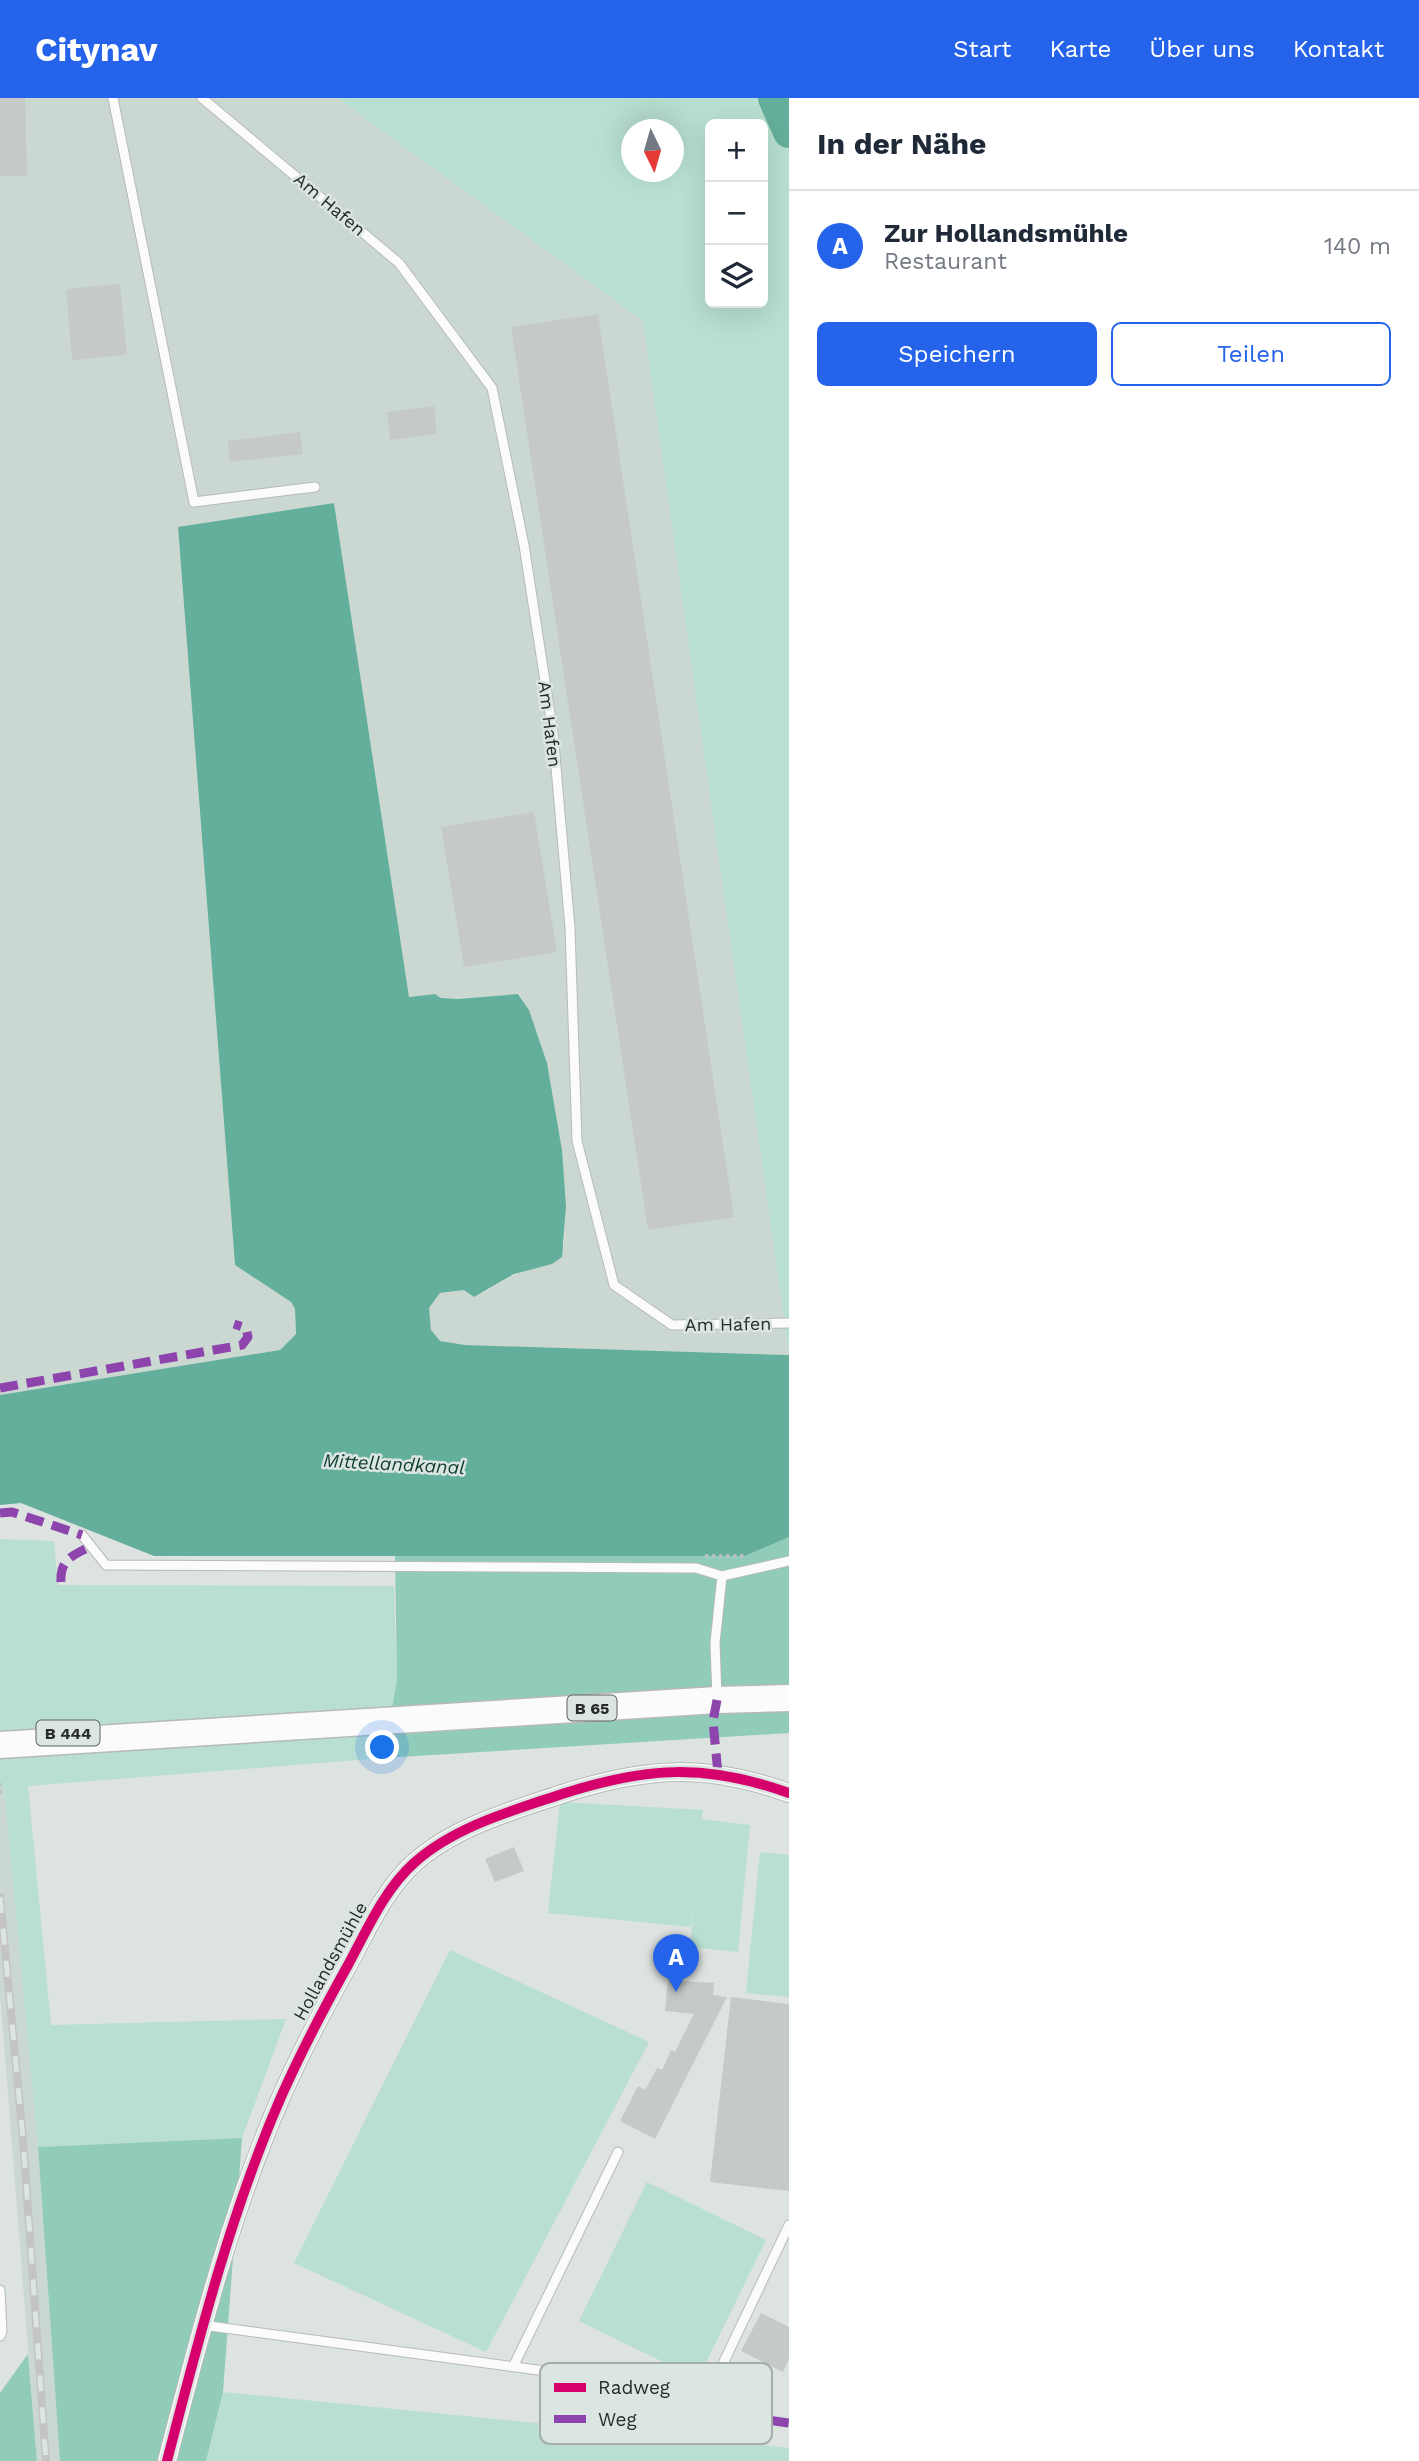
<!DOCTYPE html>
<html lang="de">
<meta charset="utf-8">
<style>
body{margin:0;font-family:"Work Sans",sans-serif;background:#f6f6f7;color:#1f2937}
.controls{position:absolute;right:21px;top:21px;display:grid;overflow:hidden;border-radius:10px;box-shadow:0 7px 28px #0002}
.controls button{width:63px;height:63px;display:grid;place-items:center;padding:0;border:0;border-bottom:2px solid #e0e1e3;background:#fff;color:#1f2937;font:35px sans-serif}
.compass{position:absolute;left:621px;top:21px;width:63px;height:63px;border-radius:50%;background:#fff;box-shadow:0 7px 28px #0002;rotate:175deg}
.you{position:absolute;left:383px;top:1650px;width:24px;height:24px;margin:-18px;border:5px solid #fff;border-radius:50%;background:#1a73e8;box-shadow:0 0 0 10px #1a73e833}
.badge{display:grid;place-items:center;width:46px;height:46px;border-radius:50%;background:#2563eb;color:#fff;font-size:23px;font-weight:700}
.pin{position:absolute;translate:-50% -58px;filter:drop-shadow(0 2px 4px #0008)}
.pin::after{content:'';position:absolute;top:37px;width:24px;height:21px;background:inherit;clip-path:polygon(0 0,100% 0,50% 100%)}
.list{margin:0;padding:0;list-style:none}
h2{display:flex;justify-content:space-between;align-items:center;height:91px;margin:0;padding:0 28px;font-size:30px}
h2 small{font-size:23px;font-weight:400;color:#747a83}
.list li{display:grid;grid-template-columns:46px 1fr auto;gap:21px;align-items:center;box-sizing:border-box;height:112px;padding:0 28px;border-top:2px solid #e0e1e3}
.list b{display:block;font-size:26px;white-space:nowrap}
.list p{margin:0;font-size:23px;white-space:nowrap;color:#747a83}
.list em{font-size:23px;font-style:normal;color:#747a83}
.actions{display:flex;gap:14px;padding:21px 28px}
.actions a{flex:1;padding:16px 0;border:2px solid #2563eb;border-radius:10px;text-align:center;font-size:24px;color:#2563eb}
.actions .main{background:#2563eb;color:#fff}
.icon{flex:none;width:38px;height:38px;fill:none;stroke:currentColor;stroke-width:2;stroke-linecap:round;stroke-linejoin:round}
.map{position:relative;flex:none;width:789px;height:2363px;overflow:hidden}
header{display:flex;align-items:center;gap:42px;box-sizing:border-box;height:98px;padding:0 35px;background:#2563eb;color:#fff}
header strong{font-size:33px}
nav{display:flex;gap:38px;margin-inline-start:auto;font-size:24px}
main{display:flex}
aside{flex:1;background:#fff}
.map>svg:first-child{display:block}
.built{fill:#cbd8d2}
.green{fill:#b8dfd1;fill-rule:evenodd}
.forest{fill:#91cbb9}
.water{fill:#64af9b}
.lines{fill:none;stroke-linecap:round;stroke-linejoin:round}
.river{stroke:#64af9b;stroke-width:32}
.building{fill:#c5cac8}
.service-casing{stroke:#b6bab8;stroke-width:11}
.minor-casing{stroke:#b6bab8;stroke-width:20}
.primary-casing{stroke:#b6bab8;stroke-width:29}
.path{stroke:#c1c3c2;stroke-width:3.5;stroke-dasharray:3.5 3.5;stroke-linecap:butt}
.service{stroke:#fafbfa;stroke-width:9}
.minor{stroke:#fafbfa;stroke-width:18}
.primary{stroke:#fafbfa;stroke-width:26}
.rail-casing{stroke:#c3c4c3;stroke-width:8}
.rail{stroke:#dbe5e1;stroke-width:5;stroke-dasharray:16;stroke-linecap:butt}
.quiet{stroke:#8e44ad;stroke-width:9;stroke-dasharray:18 9;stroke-linecap:butt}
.cycleway-casing{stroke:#dbe5e1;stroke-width:15}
.cycleway{stroke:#d6006c;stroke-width:10}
.labels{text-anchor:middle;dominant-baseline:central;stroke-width:5;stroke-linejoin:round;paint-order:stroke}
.shield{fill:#dbe5e1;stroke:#5d6361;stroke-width:2}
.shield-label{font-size:16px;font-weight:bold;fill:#272b2a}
.street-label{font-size:18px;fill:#272b2a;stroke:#dbe5e1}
.water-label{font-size:19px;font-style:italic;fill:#103d31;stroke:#dbe5e1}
.key{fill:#dbe5e1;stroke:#a5adaa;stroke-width:2}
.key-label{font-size:19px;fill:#272b2a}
</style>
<header>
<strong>Citynav</strong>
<nav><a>Start</a><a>Karte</a><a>Über uns</a><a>Kontakt</a></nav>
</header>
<main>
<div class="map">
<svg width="789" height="2363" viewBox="0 0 789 2363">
<rect width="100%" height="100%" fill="#dde3e0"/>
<path class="built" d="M 0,0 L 337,0 L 643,223 L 789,1257 L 465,1247 L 440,1243 L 431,1232 L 429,1210 L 440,1195 L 464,1192 L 480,1196 L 520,1174 L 552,1166 L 564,1146 L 566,1108 L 562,1052 L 547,965 L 529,912 L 519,896 L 458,901 L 441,900 L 434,896 L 409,899 L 334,405 L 178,429 L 235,1167 L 291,1204 L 295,1211 L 296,1236 L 280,1252 L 0,1297 Z
M 0,1689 L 4,1689 L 38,2049 L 60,2363 L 37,2363 L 0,1896 Z"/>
<path class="green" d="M 337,0 L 789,0 L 789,1257 L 643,223 ZM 710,26 L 763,26 L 763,205 L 710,205 ZM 632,32 L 674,32 L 674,74 L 632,74 Z
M 0,1441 L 54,1443 L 58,1487 L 394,1488 L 397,1582 L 383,1660 L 28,1688 L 51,1927 L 286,1921 L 242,2040 L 38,2049 L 4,1689 L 0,1689 Z
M 560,1704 L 703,1712 L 702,1721 L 750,1727 L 738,1854 L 690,1849 L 695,1794 L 691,1829 L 548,1815 Z
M 760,1754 L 789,1757 L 789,1899 L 746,1895 Z
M 450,1852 L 649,1944 L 486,2254 L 294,2165 Z
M 647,2084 L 766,2142 L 698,2281 L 579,2223 Z
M 223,2294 L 789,2350 L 789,2363 L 206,2363 Z"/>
<path class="forest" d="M 789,1439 L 789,1635 L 383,1660 L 397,1582 L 395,1458 L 745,1458 Z
M 242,2040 L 223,2294 L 206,2363 L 60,2363 L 38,2049 Z
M 28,2256 L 37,2363 L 0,2363 L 0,2295 Z"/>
<path class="water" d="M 334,405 L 409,899 L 435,896 L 441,900 L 458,901 L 518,896 L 529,912 L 547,965 L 562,1052 L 566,1108 L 562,1159 L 552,1166 L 514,1176 L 474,1199 L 464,1192 L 440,1195 L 429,1210 L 431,1232 L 440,1243 L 465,1247 L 789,1257 L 789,1439 L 745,1458 L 154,1458 L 21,1405 L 0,1407 L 0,1297 L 280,1252 L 296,1236 L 295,1211 L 291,1204 L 235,1167 L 178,429 Z"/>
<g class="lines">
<path class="river" d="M 774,0 L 789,34"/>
</g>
<path class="building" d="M 0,0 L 25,0 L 27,78 L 0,78 Z
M 120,186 L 127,257 L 72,262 L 66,191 Z
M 598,216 L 734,1119 L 648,1132 L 511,229 Z
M 434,308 L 437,336 L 390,342 L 387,314 Z
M 300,334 L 303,356 L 230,364 L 228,343 Z
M 534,714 L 557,854 L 464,869 L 441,729 Z
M 514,1749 L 524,1773 L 495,1784 L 485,1761 Z
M 668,1882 L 714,1885 L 713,1897 L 727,1899 L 655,2041 L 620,2023 L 638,1988 L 645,1992 L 657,1970 L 662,1972 L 671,1952 L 675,1954 L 694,1916 L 665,1913 Z
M 731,1899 L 789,1906 L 789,2093 L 710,2084 Z
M 761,2215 L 789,2229 L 789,2261 L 783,2274 L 741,2253 Z"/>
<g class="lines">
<g class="service-casing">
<path id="service" d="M 113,0 L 194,404 L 315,389
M 202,0 L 399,165 L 492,290 L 524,447 L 553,635 L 570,830 L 577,1043 L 614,1187 L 672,1227 L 789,1225
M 82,1437 L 106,1467 L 696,1470 L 722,1478 L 789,1463
M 717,1600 L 715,1545 L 722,1478
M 0,2192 L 2,2234 L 0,2238
M 202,2227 L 709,2295 L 789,2127
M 513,2269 L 618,2054
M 709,2295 L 725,2304 L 736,2299 L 757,2276"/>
</g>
<g class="minor-casing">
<path id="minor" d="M 167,2363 C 199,2240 230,2116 281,1999 C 301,1954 324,1910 348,1867 C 367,1832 384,1792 414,1765 C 454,1729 511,1713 562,1696 C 646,1669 705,1665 789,1695"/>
</g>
<g class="primary-casing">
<path id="primary" d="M 0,1647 L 717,1602 L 789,1600"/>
</g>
<path class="path" d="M 705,1458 L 745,1458
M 0,1685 L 1,1698"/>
<use href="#service" class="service"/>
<use href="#minor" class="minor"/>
<use href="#primary" class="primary"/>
<g class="rail-casing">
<path id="rail" d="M 0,1799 L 23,2041 L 46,2363"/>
</g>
<use href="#rail" class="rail"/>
<path class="quiet" d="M 0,1290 L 242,1247 L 248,1239 L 246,1230 L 234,1226
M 0,1415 L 12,1414 L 82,1437
M 61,1484 C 60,1461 72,1458 91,1448
M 717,1602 L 713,1623 L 718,1676
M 725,2304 L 732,2317 L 789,2325"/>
<g class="cycleway-casing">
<path id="cycleway" d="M 167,2363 C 199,2240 230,2116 281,1999 C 301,1954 324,1910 348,1867 C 367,1832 384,1792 414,1765 C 454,1729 511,1713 562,1696 C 646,1669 705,1665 789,1695"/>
</g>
<use href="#cycleway" class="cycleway"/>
</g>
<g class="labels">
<g class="shield">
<rect x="567.5" y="1597.5" width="49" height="25" rx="5"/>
<rect x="36.5" y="1622.5" width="63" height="25" rx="5"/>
</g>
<g class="shield-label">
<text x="592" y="1610">B 65</text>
<text x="68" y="1635">B 444</text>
</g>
<g class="street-label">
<text transform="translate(330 106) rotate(40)">Am Hafen</text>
<text transform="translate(550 626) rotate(83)">Am Hafen</text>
<text transform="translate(728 1226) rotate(-1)">Am Hafen</text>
<text transform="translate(330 1863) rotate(-61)">Hollandsmühle</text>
</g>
<g class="water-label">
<text transform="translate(394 1366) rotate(3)">Mittellandkanal</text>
</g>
</g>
<rect x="540" y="2265" width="232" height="81" rx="10" class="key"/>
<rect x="554" y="2285" width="32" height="9" fill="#d6006c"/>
<rect x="554" y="2317" width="32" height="8" fill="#8e44ad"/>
<g class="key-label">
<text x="598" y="2296">Radweg</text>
<text x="598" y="2328">Weg</text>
</g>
</svg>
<div class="controls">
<button>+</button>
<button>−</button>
<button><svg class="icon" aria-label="layers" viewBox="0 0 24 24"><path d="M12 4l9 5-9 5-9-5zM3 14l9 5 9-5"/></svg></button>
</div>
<svg class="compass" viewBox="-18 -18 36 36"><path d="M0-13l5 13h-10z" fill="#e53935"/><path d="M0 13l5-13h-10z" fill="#747a83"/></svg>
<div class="you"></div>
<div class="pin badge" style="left:676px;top:1894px">A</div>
</div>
<aside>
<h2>In der Nähe<small></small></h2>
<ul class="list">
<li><span class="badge">A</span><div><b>Zur Hollandsmühle</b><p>Restaurant</p></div><em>140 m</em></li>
</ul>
<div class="actions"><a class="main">Speichern</a><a>Teilen</a></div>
</aside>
</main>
